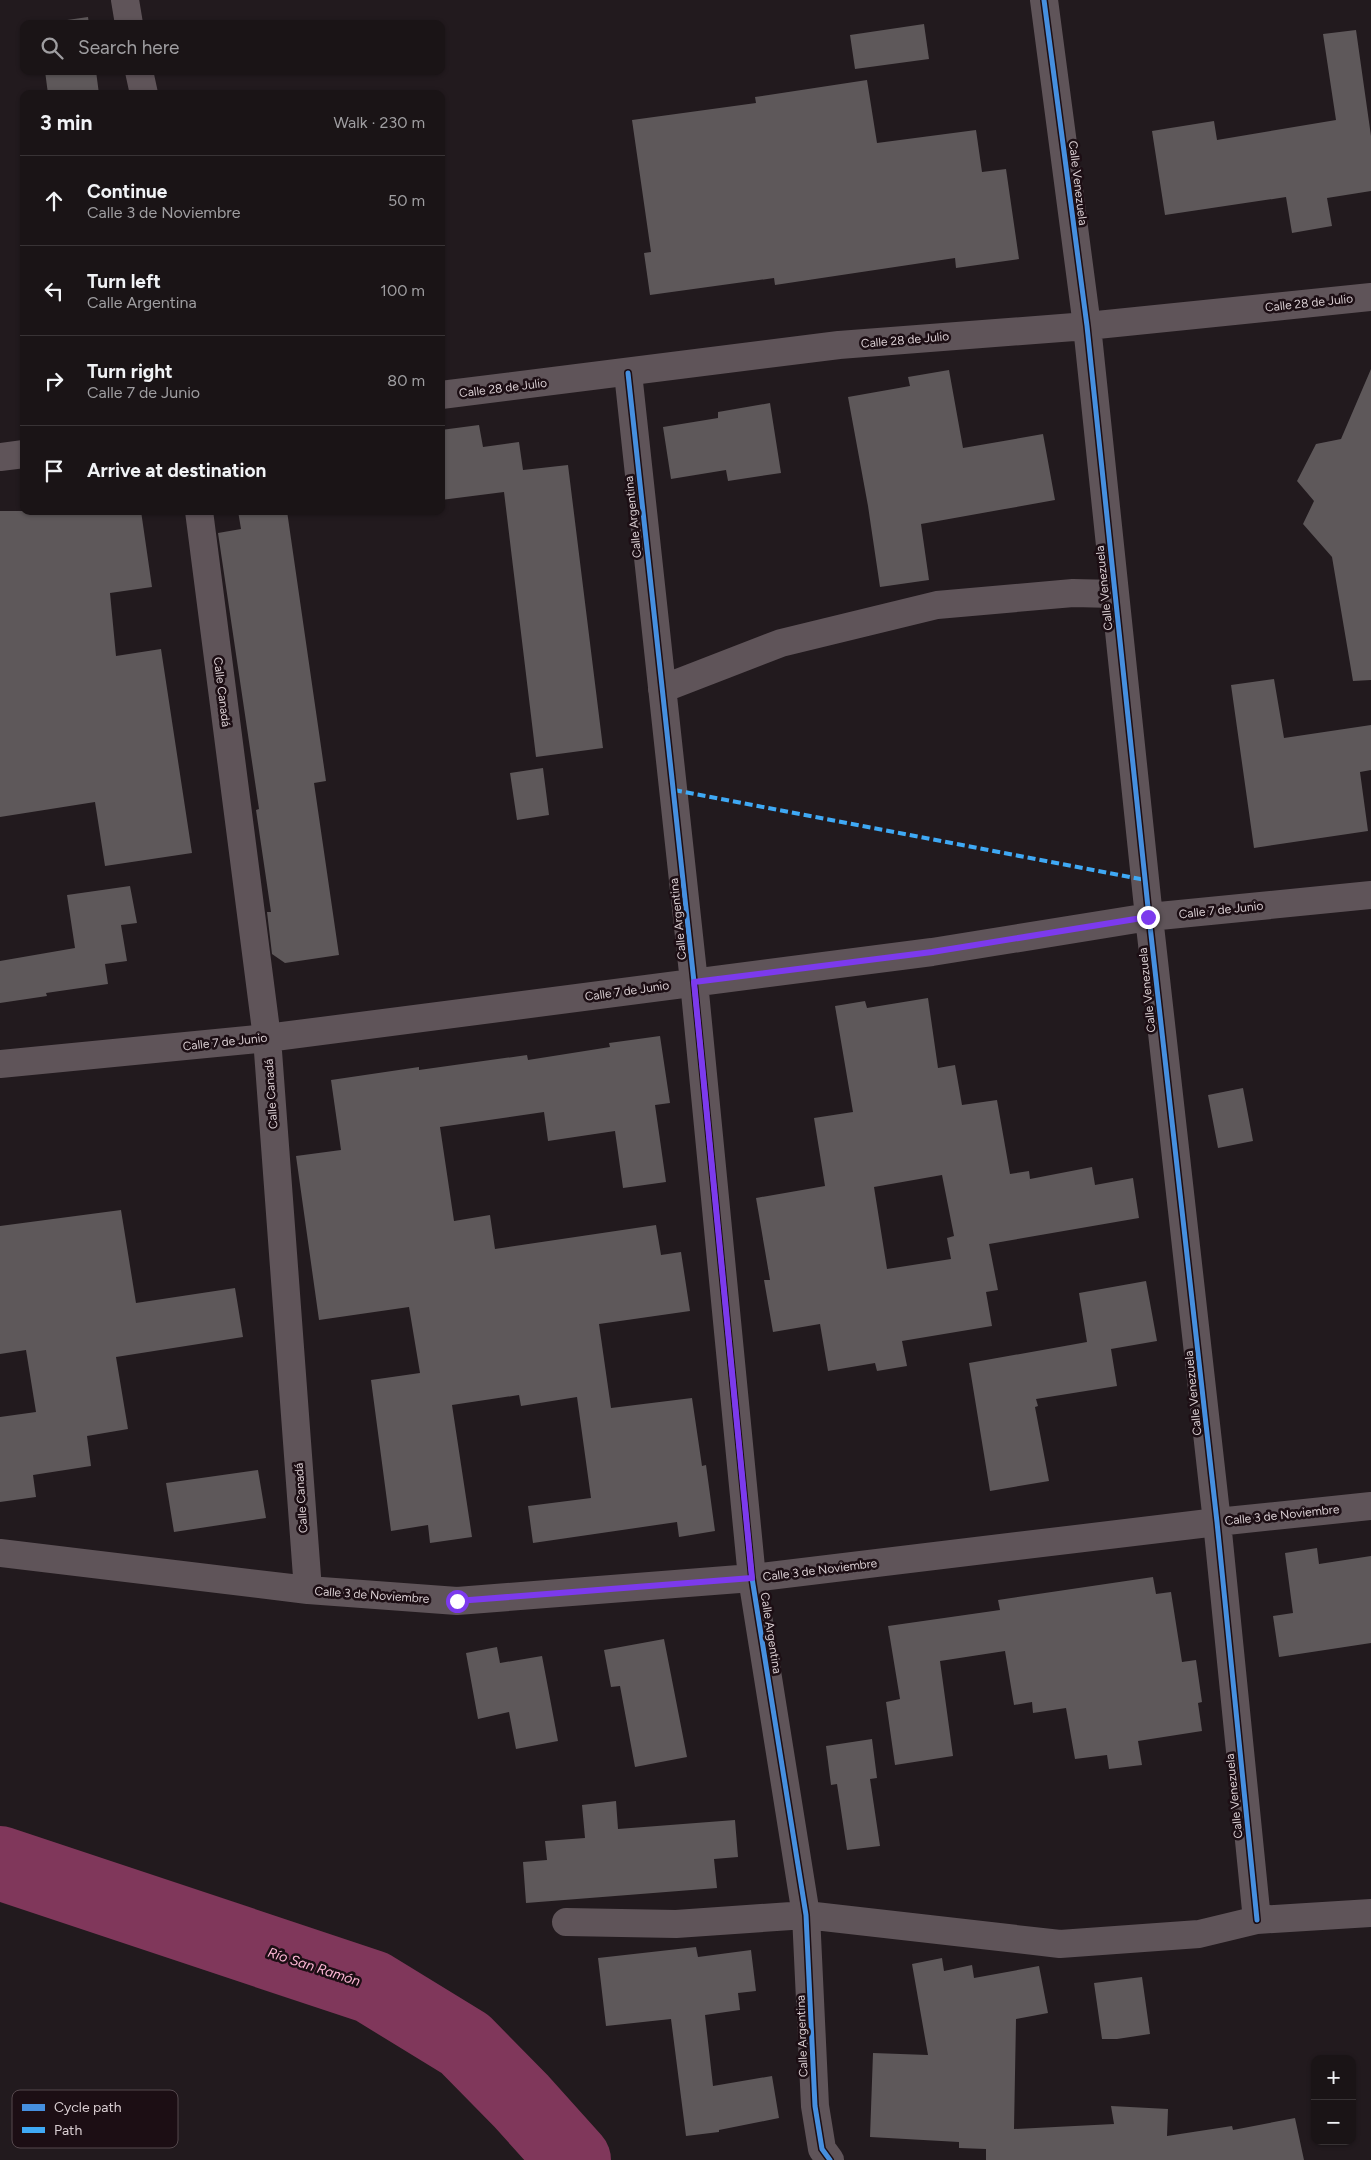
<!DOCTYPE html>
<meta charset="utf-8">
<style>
body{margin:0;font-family:Figtree,sans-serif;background:#272123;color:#f1f3f6}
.controls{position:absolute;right:15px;bottom:15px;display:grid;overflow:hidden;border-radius:10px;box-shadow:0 1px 4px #0004}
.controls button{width:45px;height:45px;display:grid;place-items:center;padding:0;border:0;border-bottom:1px solid #383335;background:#1a1416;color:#f1f3f6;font:25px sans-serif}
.stop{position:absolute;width:15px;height:15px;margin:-11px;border:4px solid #7c3aed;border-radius:50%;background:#fff}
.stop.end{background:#7c3aed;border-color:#fff;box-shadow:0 1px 5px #0008}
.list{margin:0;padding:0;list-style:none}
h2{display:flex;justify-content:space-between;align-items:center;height:65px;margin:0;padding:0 20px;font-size:21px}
h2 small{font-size:16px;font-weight:400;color:#9f9ea1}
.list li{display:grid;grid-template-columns:32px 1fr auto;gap:15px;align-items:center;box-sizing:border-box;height:90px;padding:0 20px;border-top:1px solid #383335}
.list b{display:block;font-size:19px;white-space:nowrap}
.list p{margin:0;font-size:16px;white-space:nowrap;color:#9f9ea1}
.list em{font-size:16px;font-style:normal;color:#9f9ea1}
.icon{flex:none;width:28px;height:28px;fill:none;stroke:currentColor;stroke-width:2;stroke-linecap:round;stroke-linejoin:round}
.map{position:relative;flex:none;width:1371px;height:2160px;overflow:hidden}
.search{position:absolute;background:#1a1416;box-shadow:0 1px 4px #0004;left:20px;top:20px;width:425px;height:55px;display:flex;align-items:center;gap:12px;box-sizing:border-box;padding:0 18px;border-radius:10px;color:#9f9ea1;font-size:19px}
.panel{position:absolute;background:#1a1416;box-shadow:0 1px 4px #0004;left:20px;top:90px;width:425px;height:425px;border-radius:10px}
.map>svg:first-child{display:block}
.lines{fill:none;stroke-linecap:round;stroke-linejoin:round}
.river{stroke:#80375b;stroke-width:74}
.building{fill:#5e585a;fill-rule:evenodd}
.minor{stroke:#5f5459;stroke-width:28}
.quiet{stroke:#3fa9f5;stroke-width:4;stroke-dasharray:8 4;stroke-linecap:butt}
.cycleway-casing{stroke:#1c0e14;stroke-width:8}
.cycleway{stroke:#468fdf;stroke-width:5}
.route{stroke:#7c3aed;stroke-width:6}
.labels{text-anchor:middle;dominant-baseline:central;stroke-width:5;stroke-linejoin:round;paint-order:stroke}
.street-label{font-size:12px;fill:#d9ced2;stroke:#1c0e14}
.water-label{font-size:14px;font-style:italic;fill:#feb8d6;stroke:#1c0e14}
.key{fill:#1c0e14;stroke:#55484d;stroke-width:1}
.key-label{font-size:14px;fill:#d9ced2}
</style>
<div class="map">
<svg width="1371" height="2160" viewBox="0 0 1371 2160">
<rect width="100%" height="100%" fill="#221a1e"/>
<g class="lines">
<path class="river" d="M 0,1863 L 372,1987 L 465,2044 L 521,2101 L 574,2160"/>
</g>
<path class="building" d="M 88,17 L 89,24 L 39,24 Z
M 924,24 L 929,59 L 855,69 L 850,35 Z
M 1356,30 L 1371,136 L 1371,191 L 1327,198 L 1332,226 L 1292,233 L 1286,197 L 1165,215 L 1152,131 L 1214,121 L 1217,140 L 1336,120 L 1323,34 Z
M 45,71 L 96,71 L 99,94 L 48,94 Z
M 867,80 L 877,143 L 976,130 L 982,172 L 1006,169 L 1019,259 L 956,268 L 955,258 L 775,285 L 774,278 L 650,295 L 644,253 L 651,252 L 632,120 L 756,103 L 755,97 Z
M 1371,369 L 1371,680 L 1353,681 L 1332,557 L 1303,524 L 1314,501 L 1297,481 L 1316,444 L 1341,439 Z
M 949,370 L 963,448 L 1043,434 L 1055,500 L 921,524 L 929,580 L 880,587 L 868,506 L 848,397 L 910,386 L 908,377 Z
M 770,403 L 781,473 L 728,481 L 726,470 L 671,479 L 663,427 L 718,418 L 718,412 Z
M 479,425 L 483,447 L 519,442 L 523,470 L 568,465 L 603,748 L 536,757 L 504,492 L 441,500 L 441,430 Z
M 0,511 L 141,511 L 152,587 L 110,593 L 116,656 L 161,649 L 192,853 L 105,866 L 95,802 L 0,817 Z
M 238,511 L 287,511 L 326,781 L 314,783 L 339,955 L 285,963 L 272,954 L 267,912 L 271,912 L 256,810 L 259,809 L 218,533 L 241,529 Z
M 1274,679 L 1284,738 L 1371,725 L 1371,770 L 1360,772 L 1368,831 L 1254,848 L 1231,685 Z
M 543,768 L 549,815 L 517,820 L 510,773 Z
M 130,886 L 137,923 L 121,925 L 127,961 L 105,964 L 108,984 L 46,993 L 47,996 L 0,1003 L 0,961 L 75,948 L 67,895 Z
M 928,998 L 938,1068 L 955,1065 L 962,1105 L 997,1100 L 1010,1174 L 1029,1171 L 1030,1179 L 1092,1167 L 1095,1185 L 1133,1178 L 1139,1218 L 989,1244 L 998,1290 L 986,1292 L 992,1326 L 902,1341 L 907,1366 L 877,1371 L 875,1363 L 828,1371 L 820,1324 L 773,1332 L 764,1280 L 770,1280 L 756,1198 L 825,1186 L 814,1118 L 853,1112 L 835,1006 L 865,1001 L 867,1008 ZM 942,1175 L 954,1236 L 947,1238 L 951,1259 L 887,1269 L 874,1187 Z
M 660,1036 L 670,1103 L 655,1105 L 666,1182 L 623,1188 L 615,1131 L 548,1141 L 544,1112 L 440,1127 L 454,1221 L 490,1215 L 495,1249 L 656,1225 L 661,1255 L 681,1252 L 690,1311 L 599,1324 L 611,1408 L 692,1398 L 702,1466 L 706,1465 L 715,1531 L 679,1537 L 677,1522 L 533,1543 L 528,1506 L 591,1498 L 577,1397 L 521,1406 L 519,1395 L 452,1405 L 472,1537 L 430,1543 L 428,1525 L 391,1531 L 371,1380 L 420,1373 L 409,1307 L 319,1320 L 296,1156 L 341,1150 L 331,1080 L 419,1067 L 419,1070 L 527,1055 L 528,1060 L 610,1047 L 609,1043 Z
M 1243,1088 L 1253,1141 L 1218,1148 L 1208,1095 Z
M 121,1210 L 136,1303 L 235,1288 L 243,1337 L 116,1357 L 128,1429 L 87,1436 L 91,1466 L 33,1475 L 36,1497 L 0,1502 L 0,1417 L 36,1412 L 26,1350 L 0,1354 L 0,1226 Z
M 1146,1281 L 1157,1341 L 1111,1349 L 1117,1386 L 1036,1399 L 1038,1406 L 1035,1407 L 1049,1481 L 990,1491 L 969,1363 L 1087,1342 L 1079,1293 Z
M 258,1470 L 266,1518 L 174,1532 L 166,1483 Z
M 1317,1548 L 1319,1564 L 1371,1556 L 1371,1643 L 1279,1657 L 1273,1616 L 1293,1613 L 1285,1553 Z
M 1153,1577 L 1156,1594 L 1171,1592 L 1182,1662 L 1196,1660 L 1202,1702 L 1198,1703 L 1202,1731 L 1138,1741 L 1142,1765 L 1109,1769 L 1107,1755 L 1075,1759 L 1066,1708 L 1033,1713 L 1032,1702 L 1014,1705 L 1005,1651 L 940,1661 L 953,1756 L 895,1765 L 886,1702 L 900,1699 L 888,1626 L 1000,1610 L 998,1600 Z
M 664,1639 L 687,1757 L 635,1767 L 620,1686 L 611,1687 L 604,1650 Z
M 497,1647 L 500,1663 L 542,1656 L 558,1741 L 516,1749 L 509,1712 L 478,1719 L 466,1653 Z
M 872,1739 L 877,1778 L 870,1779 L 880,1846 L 847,1850 L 837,1784 L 831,1785 L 826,1746 Z
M 616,1801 L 618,1829 L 735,1820 L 738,1857 L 714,1859 L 717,1888 L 526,1903 L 523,1862 L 547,1860 L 545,1841 L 585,1838 L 582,1805 Z
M 696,1947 L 698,1957 L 751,1950 L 756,1991 L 738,1993 L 740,2010 L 705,2015 L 713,2086 L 772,2076 L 779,2118 L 719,2130 L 719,2132 L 686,2136 L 671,2019 L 606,2026 L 598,1958 Z
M 942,1958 L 944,1971 L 972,1965 L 974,1978 L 1039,1966 L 1048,2013 L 1016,2019 L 1014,2129 L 1114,2124 L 1111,2106 L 1168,2109 L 1167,2136 L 1232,2126 L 1233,2130 L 1295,2118 L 1304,2160 L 986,2160 L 986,2149 L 959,2148 L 959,2142 L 870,2137 L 873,2053 L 928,2055 L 912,1964 Z
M 1142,1977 L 1150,2034 L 1117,2039 L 1102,2039 L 1094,1983 Z"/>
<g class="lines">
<path class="minor" d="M 125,0 L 129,24
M 1044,0 L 1087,326 L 1149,917 L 1217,1522 L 1257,1920
M 139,71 L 144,94
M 628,373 L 694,982 L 752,1578 L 806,1915 L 815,2106 L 822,2149 L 830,2160
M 441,395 L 839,345 L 1087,326 L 1371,297
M 0,457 L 24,454
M 199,511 L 267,1038 L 308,1590
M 662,689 L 781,643 L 937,605 L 1073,593 L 1115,594
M 0,1064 L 267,1038 L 932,952 L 1149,917 L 1371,895
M 0,1553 L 308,1590 L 457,1601 L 752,1578 L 1217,1522 L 1371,1506
M 566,1922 L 676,1924 L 806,1915 L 1060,1944 L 1199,1934 L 1257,1920 L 1371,1913"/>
<path class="quiet" d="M 674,790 L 1145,880"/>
<g class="cycleway-casing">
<path id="cycleway" d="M 1044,0 L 1087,326 L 1149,917 L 1217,1522 L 1257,1920
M 628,373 L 694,982 L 752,1578 L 806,1915 L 815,2106 L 822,2149 L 830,2160"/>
</g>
<use href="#cycleway" class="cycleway"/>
</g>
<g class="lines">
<path class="route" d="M 457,1601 L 752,1578 L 694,982 L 932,952 L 1148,917"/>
</g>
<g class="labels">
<g class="street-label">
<text transform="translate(1078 183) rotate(83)">Calle Venezuela</text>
<text transform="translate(1309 303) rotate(-6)">Calle 28 de Julio</text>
<text transform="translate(905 340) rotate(-5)">Calle 28 de Julio</text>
<text transform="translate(503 388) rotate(-7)">Calle 28 de Julio</text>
<text transform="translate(633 517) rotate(-96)">Calle Argentina</text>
<text transform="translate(1104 588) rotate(-96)">Calle Venezuela</text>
<text transform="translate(222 692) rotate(83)">Calle Canadá</text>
<text transform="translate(1221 910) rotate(-6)">Calle 7 de Junio</text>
<text transform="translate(678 919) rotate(-96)">Calle Argentina</text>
<text transform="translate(1147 990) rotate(-96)">Calle Venezuela</text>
<text transform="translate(627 991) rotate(-8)">Calle 7 de Junio</text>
<text transform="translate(225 1042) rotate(-6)">Calle 7 de Junio</text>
<text transform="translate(271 1094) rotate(-94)">Calle Canadá</text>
<text transform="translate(1193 1393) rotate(-96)">Calle Venezuela</text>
<text transform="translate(301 1498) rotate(-94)">Calle Canadá</text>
<text transform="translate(1282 1515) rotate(-6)">Calle 3 de Noviembre</text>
<text transform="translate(820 1570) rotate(-7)">Calle 3 de Noviembre</text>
<text transform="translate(372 1595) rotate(4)">Calle 3 de Noviembre</text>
<text transform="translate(771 1633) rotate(81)">Calle Argentina</text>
<text transform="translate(1234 1796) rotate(-96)">Calle Venezuela</text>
<text transform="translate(802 2036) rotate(-92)">Calle Argentina</text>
</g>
<g class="water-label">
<text transform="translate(314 1967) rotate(18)">Río San Ramón</text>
</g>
</g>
<rect x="12" y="2090" width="166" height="58" rx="8" class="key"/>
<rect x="22" y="2104" width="23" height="7" fill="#468fdf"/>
<rect x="22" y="2127" width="23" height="6" fill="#3fa9f5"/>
<g class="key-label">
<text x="54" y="2112">Cycle path</text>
<text x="54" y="2135">Path</text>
</g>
</svg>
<div class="controls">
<button>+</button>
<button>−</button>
</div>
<div class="stop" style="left:457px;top:1601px"></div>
<div class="stop end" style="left:1148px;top:917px"></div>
<div class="search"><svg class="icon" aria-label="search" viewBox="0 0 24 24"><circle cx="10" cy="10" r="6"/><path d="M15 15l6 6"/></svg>Search here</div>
<section class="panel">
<h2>3 min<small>Walk · 230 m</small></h2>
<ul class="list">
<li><svg class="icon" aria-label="ahead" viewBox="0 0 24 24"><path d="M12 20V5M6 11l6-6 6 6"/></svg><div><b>Continue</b><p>Calle 3 de Noviembre</p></div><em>50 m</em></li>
<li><svg class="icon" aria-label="left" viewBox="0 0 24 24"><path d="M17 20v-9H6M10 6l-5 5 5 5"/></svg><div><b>Turn left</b><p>Calle Argentina</p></div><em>100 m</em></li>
<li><svg class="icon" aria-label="right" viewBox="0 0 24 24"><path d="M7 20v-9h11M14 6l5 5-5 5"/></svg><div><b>Turn right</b><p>Calle 7 de Junio</p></div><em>80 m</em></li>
<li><svg class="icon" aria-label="arrive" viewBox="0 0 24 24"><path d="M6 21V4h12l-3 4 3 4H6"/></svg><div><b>Arrive at destination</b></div></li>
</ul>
</section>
</div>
